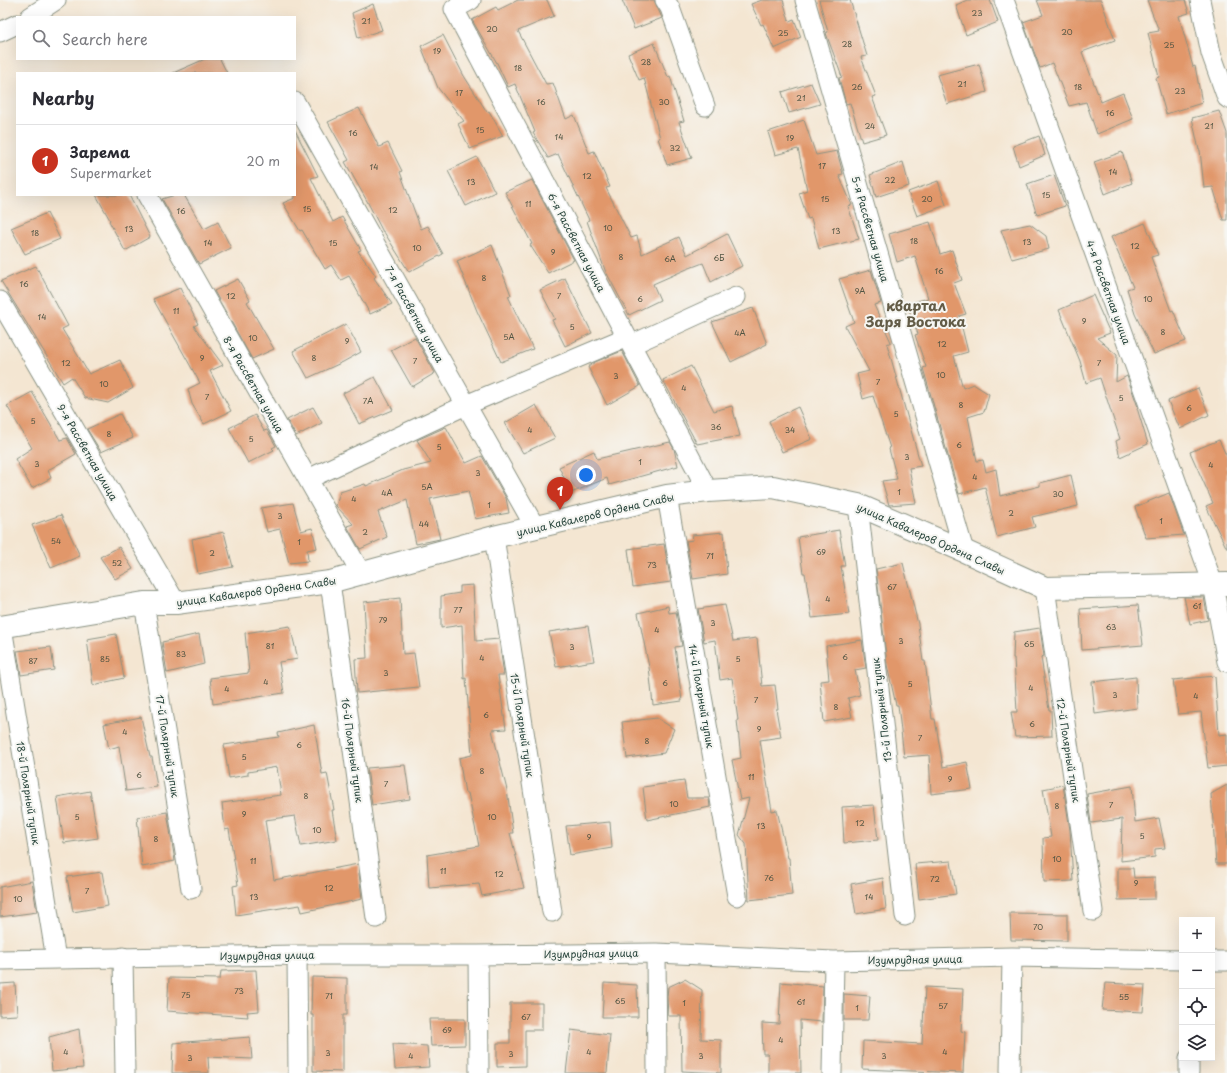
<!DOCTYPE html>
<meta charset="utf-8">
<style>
body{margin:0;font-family:"Playpen Sans",sans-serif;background:#f7f7f7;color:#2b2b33}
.controls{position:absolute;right:12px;bottom:12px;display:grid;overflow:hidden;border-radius:0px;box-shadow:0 4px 16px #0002}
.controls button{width:36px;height:36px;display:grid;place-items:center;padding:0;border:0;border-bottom:1px solid #e1e1e2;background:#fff;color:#2b2b33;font:20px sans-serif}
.you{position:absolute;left:586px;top:475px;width:14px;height:14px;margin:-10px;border:3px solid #fff;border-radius:50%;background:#1a73e8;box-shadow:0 0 0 6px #1a73e833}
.badge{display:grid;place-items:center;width:26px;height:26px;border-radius:50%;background:#c8321e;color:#fff;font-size:13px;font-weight:700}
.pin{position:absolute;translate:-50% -33px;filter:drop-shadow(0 1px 2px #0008)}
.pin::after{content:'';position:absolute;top:21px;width:14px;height:12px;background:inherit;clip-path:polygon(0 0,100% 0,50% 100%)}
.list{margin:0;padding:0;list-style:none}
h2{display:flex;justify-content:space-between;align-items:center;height:52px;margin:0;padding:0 16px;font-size:17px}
h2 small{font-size:13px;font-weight:400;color:#7c7c81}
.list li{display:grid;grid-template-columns:26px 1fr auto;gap:12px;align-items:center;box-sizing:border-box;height:72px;padding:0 16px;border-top:1px solid #e1e1e2}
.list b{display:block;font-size:15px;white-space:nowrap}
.list p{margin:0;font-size:13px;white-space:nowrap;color:#7c7c81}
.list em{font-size:13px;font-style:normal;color:#7c7c81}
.icon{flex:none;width:22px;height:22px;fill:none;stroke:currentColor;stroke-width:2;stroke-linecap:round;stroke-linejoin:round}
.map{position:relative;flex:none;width:1227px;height:1073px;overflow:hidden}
.search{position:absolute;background:#fff;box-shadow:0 4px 16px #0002;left:16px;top:16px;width:280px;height:44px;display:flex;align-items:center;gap:10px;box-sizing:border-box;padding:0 14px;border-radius:0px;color:#7c7c81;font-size:15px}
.panel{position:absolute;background:#fff;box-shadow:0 4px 16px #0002;left:16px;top:72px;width:280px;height:124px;border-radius:0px}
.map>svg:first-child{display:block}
.building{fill:#e1976a}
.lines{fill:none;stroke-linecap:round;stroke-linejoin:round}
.minor-casing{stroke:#8a9283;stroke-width:21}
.tertiary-casing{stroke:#8a9283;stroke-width:24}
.minor{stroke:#fff;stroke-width:19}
.tertiary{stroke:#fff;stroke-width:22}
.labels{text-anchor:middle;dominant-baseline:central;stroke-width:4;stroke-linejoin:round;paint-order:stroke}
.number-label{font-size:8px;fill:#505442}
.street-label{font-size:10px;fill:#1f3d34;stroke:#f6f6f2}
.district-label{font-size:14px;font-weight:bold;fill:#635c47;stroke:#f6f6f2}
</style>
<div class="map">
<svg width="1227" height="1073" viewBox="0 0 1227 1073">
<rect width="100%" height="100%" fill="#f6f6f2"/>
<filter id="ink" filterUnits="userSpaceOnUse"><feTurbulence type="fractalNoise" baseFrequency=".025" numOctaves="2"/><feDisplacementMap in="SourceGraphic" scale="8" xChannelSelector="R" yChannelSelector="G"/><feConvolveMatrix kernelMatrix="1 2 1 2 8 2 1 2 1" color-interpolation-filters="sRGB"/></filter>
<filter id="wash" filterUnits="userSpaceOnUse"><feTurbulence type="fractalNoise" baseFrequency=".012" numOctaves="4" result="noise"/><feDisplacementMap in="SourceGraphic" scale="16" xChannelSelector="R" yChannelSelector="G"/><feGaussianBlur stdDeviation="0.9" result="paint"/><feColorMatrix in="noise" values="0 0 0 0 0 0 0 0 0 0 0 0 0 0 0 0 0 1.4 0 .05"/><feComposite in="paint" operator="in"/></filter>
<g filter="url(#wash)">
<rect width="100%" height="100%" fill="#f4e6d2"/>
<g id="blocks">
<path class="building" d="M 518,0 L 547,0 L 554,16 L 518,31 L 546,84 L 553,83 L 566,119 L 574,115 L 589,153 L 594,151 L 610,187 L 606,188 L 631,238 L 637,236 L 642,254 L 679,237 L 687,255 L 727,234 L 742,266 L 711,282 L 703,263 L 687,269 L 653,284 L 660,300 L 629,315 L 605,270 L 587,221 L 589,220 L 558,154 L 548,158 L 533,133 L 535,132 L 515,84 L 508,87 L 497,63 L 472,20 L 496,7 L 498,10 Z
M 622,0 L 654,0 L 662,18 L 634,29 Z
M 762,0 L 783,0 L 789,21 L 794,19 L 801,37 L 774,49 L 763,24 L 761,25 L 751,4 Z
M 819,0 L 850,0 L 867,56 L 861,57 L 876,96 L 872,97 L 886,135 L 862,142 L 850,103 L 846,104 L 839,78 L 842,77 L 827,36 L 826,33 L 828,32 Z
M 967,0 L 990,0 L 998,22 L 966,35 L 956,5 Z
M 1037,0 L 1101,0 L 1115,40 L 1082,52 L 1101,102 L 1123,93 L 1133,119 L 1097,134 L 1086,102 L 1069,106 L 1052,63 L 1040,68 L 1023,22 L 1043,15 Z
M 1147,0 L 1185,0 L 1189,13 L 1179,16 L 1193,67 L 1195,66 L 1202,103 L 1166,114 L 1156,78 L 1159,77 L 1148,33 L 1159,31 Z
M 373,4 L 382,30 L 358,38 L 352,13 Z
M 443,35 L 464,76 L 487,112 L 489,111 L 503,136 L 470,149 L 458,124 L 464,121 L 438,88 L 421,46 Z
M 654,43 L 668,77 L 670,76 L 684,121 L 679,122 L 692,158 L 667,165 L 658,138 L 660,138 L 644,78 L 639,80 L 628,54 Z
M 205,59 L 220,59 L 227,73 L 173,73 Z
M 979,64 L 987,92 L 947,104 L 937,75 Z
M 811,83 L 820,104 L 789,113 L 782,92 Z
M 359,108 L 379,147 L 388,143 L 402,171 L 400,172 L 421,229 L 428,226 L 443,254 L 409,272 L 384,232 L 383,232 L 367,201 L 345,162 L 349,160 L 328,122 Z
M 1219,111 L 1227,133 L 1227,220 L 1223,220 L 1213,187 L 1204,188 L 1200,150 L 1199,150 L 1192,118 Z
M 804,120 L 816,155 L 837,151 L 843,174 L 839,175 L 852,205 L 848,206 L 859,239 L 819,249 L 811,218 L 808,219 L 799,193 L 807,190 L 798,149 L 775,155 L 768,132 Z
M 295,130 L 318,176 L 311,178 L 333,222 L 342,217 L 361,250 L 358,251 L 376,276 L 374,278 L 392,304 L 370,314 L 349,276 L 341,280 L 331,265 L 325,269 L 302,230 L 300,231 L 283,203 L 295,198 Z
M 1039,136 L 1045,155 L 1019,166 L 1013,146 Z
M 1122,152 L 1132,183 L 1105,194 L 1094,162 Z
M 477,157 L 495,192 L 466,206 L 448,171 Z
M 903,162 L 909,186 L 876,197 L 870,175 Z
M 1054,175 L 1065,206 L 1037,215 L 1027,184 Z
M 532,180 L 574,260 L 548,273 L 530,245 L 532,244 L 505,192 Z
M 938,181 L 946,205 L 917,216 L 908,192 Z
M 96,195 L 129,195 L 150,237 L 125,251 L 109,221 L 110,220 Z
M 175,195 L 184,195 L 204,229 L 218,222 L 231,248 L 199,264 L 162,199 Z
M 47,213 L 60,239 L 25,254 L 11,228 Z
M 930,222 L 940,254 L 952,250 L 962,280 L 954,283 L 966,314 L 959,316 L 968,352 L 954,356 L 963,388 L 973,384 L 989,394 L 984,412 L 968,417 L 977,461 L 983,460 L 986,472 L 996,469 L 1000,496 L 1040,486 L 1040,483 L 1071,475 L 1078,506 L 1032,517 L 1035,527 L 997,537 L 985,487 L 959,494 L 923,368 L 926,367 L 915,335 L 918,334 L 907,304 L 928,298 L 915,256 L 897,262 L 889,234 Z
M 1145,223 L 1158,255 L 1151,257 L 1171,311 L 1173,310 L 1186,341 L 1154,354 L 1135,314 L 1127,289 L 1133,287 L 1111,237 Z
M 1030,224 L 1046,236 L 1049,249 L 1012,259 L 1001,230 Z
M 492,245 L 511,295 L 508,296 L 533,349 L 501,362 L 477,311 L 457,261 Z
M 36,266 L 68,326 L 62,329 L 89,374 L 120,360 L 133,388 L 108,403 L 85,398 L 72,377 L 63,383 L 1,281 Z
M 871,270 L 881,303 L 874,305 L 891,342 L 887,344 L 921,466 L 909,468 L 916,503 L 889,505 L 882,481 L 897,479 L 889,449 L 890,448 L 873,396 L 863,399 L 857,374 L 869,371 L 845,326 L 854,322 L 839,279 Z
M 565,278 L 592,333 L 565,346 L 552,320 L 555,319 L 540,290 Z
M 238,279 L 250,300 L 247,302 L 274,349 L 252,359 L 214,291 Z
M 180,288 L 198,324 L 194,326 L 223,365 L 210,371 L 231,411 L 204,424 L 192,404 L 188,389 L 200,383 L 153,299 Z
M 1093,295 L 1110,333 L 1097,338 L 1117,355 L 1116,382 L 1127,376 L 1138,407 L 1137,408 L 1148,444 L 1120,457 L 1116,441 L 1120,439 L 1100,378 L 1086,383 L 1080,361 L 1059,310 Z
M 753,308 L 767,344 L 731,362 L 712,322 Z
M 346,324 L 361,352 L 343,362 L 308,378 L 293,351 Z
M 415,337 L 435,373 L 412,387 L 391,350 Z
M 622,351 L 640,386 L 607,405 L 588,367 L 595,362 Z
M 691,366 L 714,411 L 732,406 L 740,436 L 697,444 L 663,380 Z
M 375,377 L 393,410 L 359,424 L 343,393 Z
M 1198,388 L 1209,415 L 1180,429 L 1168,401 Z
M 32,392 L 60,440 L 67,438 L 76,454 L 48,470 L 51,478 L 32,488 L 15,459 L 32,448 L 7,406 Z
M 536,405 L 555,438 L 523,453 L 505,423 Z
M 313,407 L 322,423 L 296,436 L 287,420 Z
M 798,407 L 812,439 L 782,452 L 769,421 Z
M 120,414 L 133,438 L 101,452 L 87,429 Z
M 255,415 L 264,431 L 267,430 L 276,446 L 272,448 L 274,450 L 248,463 L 229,428 Z
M 446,427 L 466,463 L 482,456 L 506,498 L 509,513 L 475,519 L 468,491 L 430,499 L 440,539 L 416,544 L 407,500 L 378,512 L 387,537 L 360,549 L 347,526 L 353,524 L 336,506 L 340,492 L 365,484 L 366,486 L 403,470 L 431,463 L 417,440 Z
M 1219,440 L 1227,457 L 1227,549 L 1206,506 L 1213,503 L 1190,452 Z
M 670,442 L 674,449 L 678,466 L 609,485 L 607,478 L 571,493 L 559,467 L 594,451 L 597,459 Z
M 1169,493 L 1184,535 L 1146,538 L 1135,507 Z
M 293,503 L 301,531 L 312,528 L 317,548 L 307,550 L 308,561 L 289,563 L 280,529 L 267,532 L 261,508 Z
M 61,515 L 80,556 L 51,568 L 32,525 Z
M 839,530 L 845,566 L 841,566 L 849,614 L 812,618 L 805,573 L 803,573 L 798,537 Z
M 224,532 L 233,567 L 198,574 L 192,539 Z
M 724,532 L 727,574 L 693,579 L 686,541 L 693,540 L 692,535 Z
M 664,544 L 671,582 L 633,587 L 628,549 Z
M 119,547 L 133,569 L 115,579 L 100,557 Z
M 903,563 L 918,624 L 923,661 L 925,661 L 932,719 L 935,719 L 943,767 L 967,762 L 972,789 L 931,794 L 929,755 L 904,757 L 898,705 L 896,705 L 887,665 L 876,569 Z
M 473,585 L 476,641 L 499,639 L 504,675 L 498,675 L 506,729 L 492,730 L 507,790 L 513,833 L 510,833 L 524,888 L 482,896 L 479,884 L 429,888 L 427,855 L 479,846 L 468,793 L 465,793 L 459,758 L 472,755 L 466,678 L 464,679 L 462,625 L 441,628 L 441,596 L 460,593 L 460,586 Z
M 1184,597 L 1204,597 L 1208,620 L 1190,624 Z
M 400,598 L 403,654 L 414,653 L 419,687 L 357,693 L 355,659 L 367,658 L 364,602 Z
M 725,605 L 733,641 L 757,638 L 762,686 L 775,685 L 778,709 L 776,709 L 781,737 L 760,740 L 772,811 L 777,810 L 788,858 L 789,858 L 792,895 L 749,900 L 746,844 L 739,835 L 749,798 L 740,800 L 732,760 L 741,758 L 737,720 L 738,720 L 732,678 L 720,680 L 715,640 L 704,642 L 698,609 Z
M 1138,605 L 1143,645 L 1082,650 L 1080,609 Z
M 668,606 L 669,613 L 676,612 L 682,646 L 675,647 L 682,701 L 653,705 L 649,667 L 638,613 Z
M 290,626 L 298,659 L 279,662 L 284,693 L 213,704 L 210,678 L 249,673 L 245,633 Z
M 588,626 L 594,661 L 556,667 L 549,632 Z
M 1040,628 L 1044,656 L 1041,657 L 1049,710 L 1051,710 L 1052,736 L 1015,737 L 1011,712 L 1017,712 L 1014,658 L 1013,658 L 1014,632 Z
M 116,634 L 124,678 L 93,685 L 87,639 Z
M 199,634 L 204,664 L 167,673 L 162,642 Z
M 862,640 L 866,668 L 855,670 L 860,695 L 848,698 L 852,717 L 824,722 L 820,681 L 829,680 L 826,646 Z
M 51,647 L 54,670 L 21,675 L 17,651 Z
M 1215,676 L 1219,735 L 1227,734 L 1227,766 L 1208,768 L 1201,712 L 1178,714 L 1173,680 Z
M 1136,677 L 1137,708 L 1095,714 L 1092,682 Z
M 141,717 L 150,757 L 152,757 L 157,787 L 126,791 L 119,746 L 109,749 L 104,724 Z
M 657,718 L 674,729 L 664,753 L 627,758 L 622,722 Z
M 314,725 L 322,774 L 327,773 L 334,810 L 332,810 L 337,840 L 301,846 L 295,816 L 265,820 L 274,880 L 358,864 L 362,899 L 302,912 L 300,905 L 236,915 L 233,886 L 238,885 L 229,829 L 225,830 L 222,803 L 281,795 L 277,767 L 248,772 L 248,775 L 229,778 L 224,745 L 279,737 L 278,733 Z
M 405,765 L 410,799 L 372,805 L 367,768 Z
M 684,781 L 687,798 L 709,798 L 710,807 L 647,820 L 643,787 Z
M 1063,785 L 1070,830 L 1073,881 L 1044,882 L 1043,838 L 1051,837 L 1043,789 Z
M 1227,785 L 1227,864 L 1216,864 L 1211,794 Z
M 1132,786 L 1135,822 L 1159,818 L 1165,848 L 1155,849 L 1155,857 L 1121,861 L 1122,819 L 1091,823 L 1087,794 Z
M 90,791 L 98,838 L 64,843 L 57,797 Z
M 874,805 L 878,840 L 844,843 L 842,807 Z
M 167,812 L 175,861 L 142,867 L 137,817 Z
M 610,822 L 612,848 L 570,855 L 566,826 Z
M 951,861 L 956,894 L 919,899 L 915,864 Z
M 1118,868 L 1133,868 L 1134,878 L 1155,877 L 1155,899 L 1118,900 Z
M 102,872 L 108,906 L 73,912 L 67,877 Z
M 883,878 L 886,909 L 856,914 L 851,884 Z
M 32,881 L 37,912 L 0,917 L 0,887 Z
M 1010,913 L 1067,914 L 1067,941 L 1011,940 Z
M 256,970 L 259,1011 L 247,1012 L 248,1017 L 167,1011 L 169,978 L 220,979 L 221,971 Z
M 312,977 L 347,978 L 347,1015 L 343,1015 L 343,1072 L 313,1071 L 313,1015 L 311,1015 Z
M 685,979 L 702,990 L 701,1039 L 721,1040 L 721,1073 L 682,1071 L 681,1016 L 668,1016 L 667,997 L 668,987 Z
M 781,982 L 823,986 L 822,1022 L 800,1020 L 801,1073 L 768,1073 L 768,1054 L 763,1054 L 762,1023 L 779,1024 Z
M 15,983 L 17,1015 L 0,1016 L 0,984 Z
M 604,983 L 637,985 L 638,1017 L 602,1017 Z
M 1105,983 L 1145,985 L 1143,1012 L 1102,1010 Z
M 925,987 L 963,989 L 961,1031 L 965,1032 L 963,1073 L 862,1069 L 863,1041 L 922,1044 Z
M 844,994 L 870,996 L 868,1020 L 844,1020 Z
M 510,1003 L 542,1003 L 542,1030 L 525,1030 L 525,1066 L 497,1067 L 497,1043 L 510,1043 Z
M 429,1019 L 465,1019 L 465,1045 L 431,1046 Z
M 79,1029 L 83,1068 L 52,1071 L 49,1037 Z
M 571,1030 L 610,1035 L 607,1073 L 566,1073 Z
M 250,1037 L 252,1059 L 208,1057 L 209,1073 L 172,1073 L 173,1043 Z
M 393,1044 L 427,1046 L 429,1067 L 395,1069 Z"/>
</g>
</g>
<g filter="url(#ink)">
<use href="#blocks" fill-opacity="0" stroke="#8a9283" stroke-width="1"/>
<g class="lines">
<g class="minor-casing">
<path id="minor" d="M 471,0 L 454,9 L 708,491
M 665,0 L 670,8 L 705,106
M 805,0 L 964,551
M 1004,0 L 1213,584 L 1227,662
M 1200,0 L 1211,53 L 1227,98
M 30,17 L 56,0
M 0,32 L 17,24
M 295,102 L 535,527
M 147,195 L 361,573
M 0,301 L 176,603
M 631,345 L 736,297
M 308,479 L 466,405 L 627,337
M 667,496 L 737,896
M 858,505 L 905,916
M 494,537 L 552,912
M 330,582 L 376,918
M 1045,588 L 1093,911
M 144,603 L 191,889
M 2,627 L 56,959
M 656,953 L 657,1073
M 297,955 L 298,1073
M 478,955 L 479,1073
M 123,957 L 125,1073
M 0,960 L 297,955 L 478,955 L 656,953 L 834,961 L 1012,957 L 1182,960
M 1212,961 L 1227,961
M 832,1073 L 834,961
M 1010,1073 L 1012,957
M 1189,1073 L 1189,1058"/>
</g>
<g class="tertiary-casing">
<path id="tertiary" d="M 0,627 L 144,603 L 176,603 L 330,582 L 494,537 L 667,496 L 708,491 L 773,487 L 858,505 L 964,551 L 1045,588 L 1227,584"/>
</g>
<use href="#minor" class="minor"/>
<use href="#tertiary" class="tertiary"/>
</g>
</g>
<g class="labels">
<g class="number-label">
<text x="977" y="13">23</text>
<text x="366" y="21">21</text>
<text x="492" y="29">20</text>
<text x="1067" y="32">20</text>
<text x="783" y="33">25</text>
<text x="847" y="44">28</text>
<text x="1169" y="45">25</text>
<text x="437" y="51">19</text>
<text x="646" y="62">28</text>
<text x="518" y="68">18</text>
<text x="962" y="84">21</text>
<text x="857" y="87">26</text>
<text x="1078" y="87">18</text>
<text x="1180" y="91">23</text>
<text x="459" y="93">17</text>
<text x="801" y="98">21</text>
<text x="541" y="102">16</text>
<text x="664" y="102">30</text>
<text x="1110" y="113">16</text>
<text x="870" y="126">24</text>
<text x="1209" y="126">21</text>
<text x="480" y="130">15</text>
<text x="353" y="133">16</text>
<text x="559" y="137">14</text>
<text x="790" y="138">19</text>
<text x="675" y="148">32</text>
<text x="822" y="166">17</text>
<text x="374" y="167">14</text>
<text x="1113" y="172">14</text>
<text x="587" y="176">12</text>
<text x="890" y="180">22</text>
<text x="471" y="182">13</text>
<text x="1046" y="195">15</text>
<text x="825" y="199">15</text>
<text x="927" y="199">20</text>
<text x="528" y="204">11</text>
<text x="307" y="209">15</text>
<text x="393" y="210">12</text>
<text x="181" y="211">16</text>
<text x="608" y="228">10</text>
<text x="129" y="229">13</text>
<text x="836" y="231">13</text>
<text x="35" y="233">18</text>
<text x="914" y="241">18</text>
<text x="1027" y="242">13</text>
<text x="208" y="243">14</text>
<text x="333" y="243">15</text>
<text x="1135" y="246">12</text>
<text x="417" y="248">10</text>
<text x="553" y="252">9</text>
<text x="621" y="257">8</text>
<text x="719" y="258">6Б</text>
<text x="670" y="259">6А</text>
<text x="939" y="271">16</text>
<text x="484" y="278">8</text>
<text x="24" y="284">16</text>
<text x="860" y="291">9А</text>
<text x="231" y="296">12</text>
<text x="559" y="296">7</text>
<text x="640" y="299">6</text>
<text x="1148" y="299">10</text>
<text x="176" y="311">11</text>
<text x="42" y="317">14</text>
<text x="1084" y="321">9</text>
<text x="572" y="327">5</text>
<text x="1163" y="332">8</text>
<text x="740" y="333">4А</text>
<text x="509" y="337">5А</text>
<text x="253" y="338">10</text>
<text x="347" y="341">9</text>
<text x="942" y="344">12</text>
<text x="202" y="358">9</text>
<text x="314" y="358">8</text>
<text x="415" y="361">7</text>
<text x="66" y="363">12</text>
<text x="1099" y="363">7</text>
<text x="941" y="375">10</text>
<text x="616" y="376">3</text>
<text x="878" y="382">7</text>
<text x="104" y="384">10</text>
<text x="684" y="388">4</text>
<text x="207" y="397">7</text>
<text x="1121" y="398">5</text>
<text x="368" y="401">7А</text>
<text x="961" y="405">8</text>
<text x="1189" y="408">6</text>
<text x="896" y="414">5</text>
<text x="33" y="421">5</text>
<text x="716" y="427">36</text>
<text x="530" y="430">4</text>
<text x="790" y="430">34</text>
<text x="109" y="434">8</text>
<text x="251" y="439">5</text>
<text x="959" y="445">6</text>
<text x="439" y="447">5</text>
<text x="907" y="457">3</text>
<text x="640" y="462">1</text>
<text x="37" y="464">3</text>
<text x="1211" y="465">4</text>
<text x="478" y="473">3</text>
<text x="975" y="477">4</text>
<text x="427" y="487">5А</text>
<text x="899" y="492">1</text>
<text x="387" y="493">4А</text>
<text x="1058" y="494">30</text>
<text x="354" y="499">4</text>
<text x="489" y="505">1</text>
<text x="1011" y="513">2</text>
<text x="280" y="516">3</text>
<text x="1161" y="521">1</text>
<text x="424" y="524">44</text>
<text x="365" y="532">2</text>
<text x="56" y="541">54</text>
<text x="299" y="542">1</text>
<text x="821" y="552">69</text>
<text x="212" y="553">2</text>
<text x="710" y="556">71</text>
<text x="117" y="563">52</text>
<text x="652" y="565">73</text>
<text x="892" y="587">67</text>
<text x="828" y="599">4</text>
<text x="1197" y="606">61</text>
<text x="458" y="610">77</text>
<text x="383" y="620">79</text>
<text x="713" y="623">3</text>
<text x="1111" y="627">63</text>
<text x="657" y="630">4</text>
<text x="901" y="641">3</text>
<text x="1029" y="644">65</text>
<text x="270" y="646">81</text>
<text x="572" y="647">3</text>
<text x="181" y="654">83</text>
<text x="845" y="657">6</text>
<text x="482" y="658">4</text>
<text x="105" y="659">85</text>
<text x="738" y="659">5</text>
<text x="33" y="661">87</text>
<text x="386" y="673">3</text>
<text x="266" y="682">4</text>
<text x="665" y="683">6</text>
<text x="910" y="684">5</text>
<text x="1031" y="688">4</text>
<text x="227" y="689">4</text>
<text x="1115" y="695">3</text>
<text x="1196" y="696">4</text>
<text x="756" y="700">7</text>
<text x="836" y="707">8</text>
<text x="486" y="715">6</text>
<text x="1032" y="724">6</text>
<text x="759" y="729">9</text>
<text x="125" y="732">4</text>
<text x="920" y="738">7</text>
<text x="647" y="741">8</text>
<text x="299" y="745">6</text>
<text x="244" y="757">5</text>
<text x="482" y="771">8</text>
<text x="139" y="775">6</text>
<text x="751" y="777">11</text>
<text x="950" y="779">9</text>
<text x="386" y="784">7</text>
<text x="306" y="796">8</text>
<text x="674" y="804">10</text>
<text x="1111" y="805">7</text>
<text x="1057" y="806">8</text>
<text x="244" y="814">9</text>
<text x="77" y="817">5</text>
<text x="492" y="817">10</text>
<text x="860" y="823">12</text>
<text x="761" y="826">13</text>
<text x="317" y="830">10</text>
<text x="1142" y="836">5</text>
<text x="589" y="837">9</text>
<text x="156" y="839">8</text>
<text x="1057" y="859">10</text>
<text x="253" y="861">11</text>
<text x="443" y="871">11</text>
<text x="499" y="874">12</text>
<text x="769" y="878">76</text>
<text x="935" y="879">72</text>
<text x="1136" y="883">9</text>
<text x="329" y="888">12</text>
<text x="87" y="891">7</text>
<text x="254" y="897">13</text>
<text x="869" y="897">14</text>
<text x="18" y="899">10</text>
<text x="1038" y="927">70</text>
<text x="239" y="991">73</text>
<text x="186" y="995">75</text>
<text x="329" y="996">71</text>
<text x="1124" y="997">55</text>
<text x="620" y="1001">65</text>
<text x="801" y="1002">61</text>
<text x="684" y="1003">1</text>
<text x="943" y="1006">57</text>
<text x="857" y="1008">1</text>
<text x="526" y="1017">67</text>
<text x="447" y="1030">69</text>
<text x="781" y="1040">4</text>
<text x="66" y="1052">4</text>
<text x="589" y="1052">4</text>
<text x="945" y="1052">4</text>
<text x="328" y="1053">3</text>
<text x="511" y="1054">3</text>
<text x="411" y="1056">4</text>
<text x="701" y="1056">3</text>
<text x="884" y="1056">3</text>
<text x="190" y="1058">3</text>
</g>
<g class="street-label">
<text transform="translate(871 229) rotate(74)">5-я Рассветная улица</text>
<text transform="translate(577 242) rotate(62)">6-я Рассветная улица</text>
<text transform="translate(1109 292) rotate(70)">4-я Рассветная улица</text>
<text transform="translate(415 314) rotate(61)">7-я Рассветная улица</text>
<text transform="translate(254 384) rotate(60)">8-я Рассветная улица</text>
<text transform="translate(88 452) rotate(60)">9-я Рассветная улица</text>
<text transform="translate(595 514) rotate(-13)">улица Кавалеров Ордена Славы</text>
<text transform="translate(931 538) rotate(24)">улица Кавалеров Ордена Славы</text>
<text transform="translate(256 591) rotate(-8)">улица Кавалеров Ордена Славы</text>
<text transform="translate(702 696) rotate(80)">14-й Полярный тупик</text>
<text transform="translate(881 710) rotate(-97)">13-й Полярный тупик</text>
<text transform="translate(523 725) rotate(81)">15-й Полярный тупик</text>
<text transform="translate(168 746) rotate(81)">17-й Полярный тупик</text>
<text transform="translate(353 750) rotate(82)">16-й Полярный тупик</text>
<text transform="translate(1069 750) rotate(81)">12-й Полярный тупик</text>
<text transform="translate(29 793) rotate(81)">18-й Полярный тупик</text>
<text transform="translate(591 953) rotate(-1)">Изумрудная улица</text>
<text transform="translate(267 955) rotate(-1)">Изумрудная улица</text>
<text transform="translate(915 959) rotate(-1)">Изумрудная улица</text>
</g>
<g class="district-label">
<text x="916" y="305">квартал<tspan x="916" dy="16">Заря Востока</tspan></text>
</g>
</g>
</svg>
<div class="controls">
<button>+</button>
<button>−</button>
<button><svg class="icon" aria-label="locate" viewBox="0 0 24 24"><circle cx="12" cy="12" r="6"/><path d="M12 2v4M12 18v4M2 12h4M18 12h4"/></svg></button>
<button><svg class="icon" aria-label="layers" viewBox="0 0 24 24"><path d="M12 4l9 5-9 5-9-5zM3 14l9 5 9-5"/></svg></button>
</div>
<div class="you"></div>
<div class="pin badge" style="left:560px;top:510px">1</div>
<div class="search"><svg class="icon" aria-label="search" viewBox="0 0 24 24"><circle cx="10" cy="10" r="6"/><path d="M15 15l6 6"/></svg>Search here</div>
<section class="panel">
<h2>Nearby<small></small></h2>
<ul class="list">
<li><span class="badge">1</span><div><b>Зарема</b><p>Supermarket</p></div><em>20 m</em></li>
</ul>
</section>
</div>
